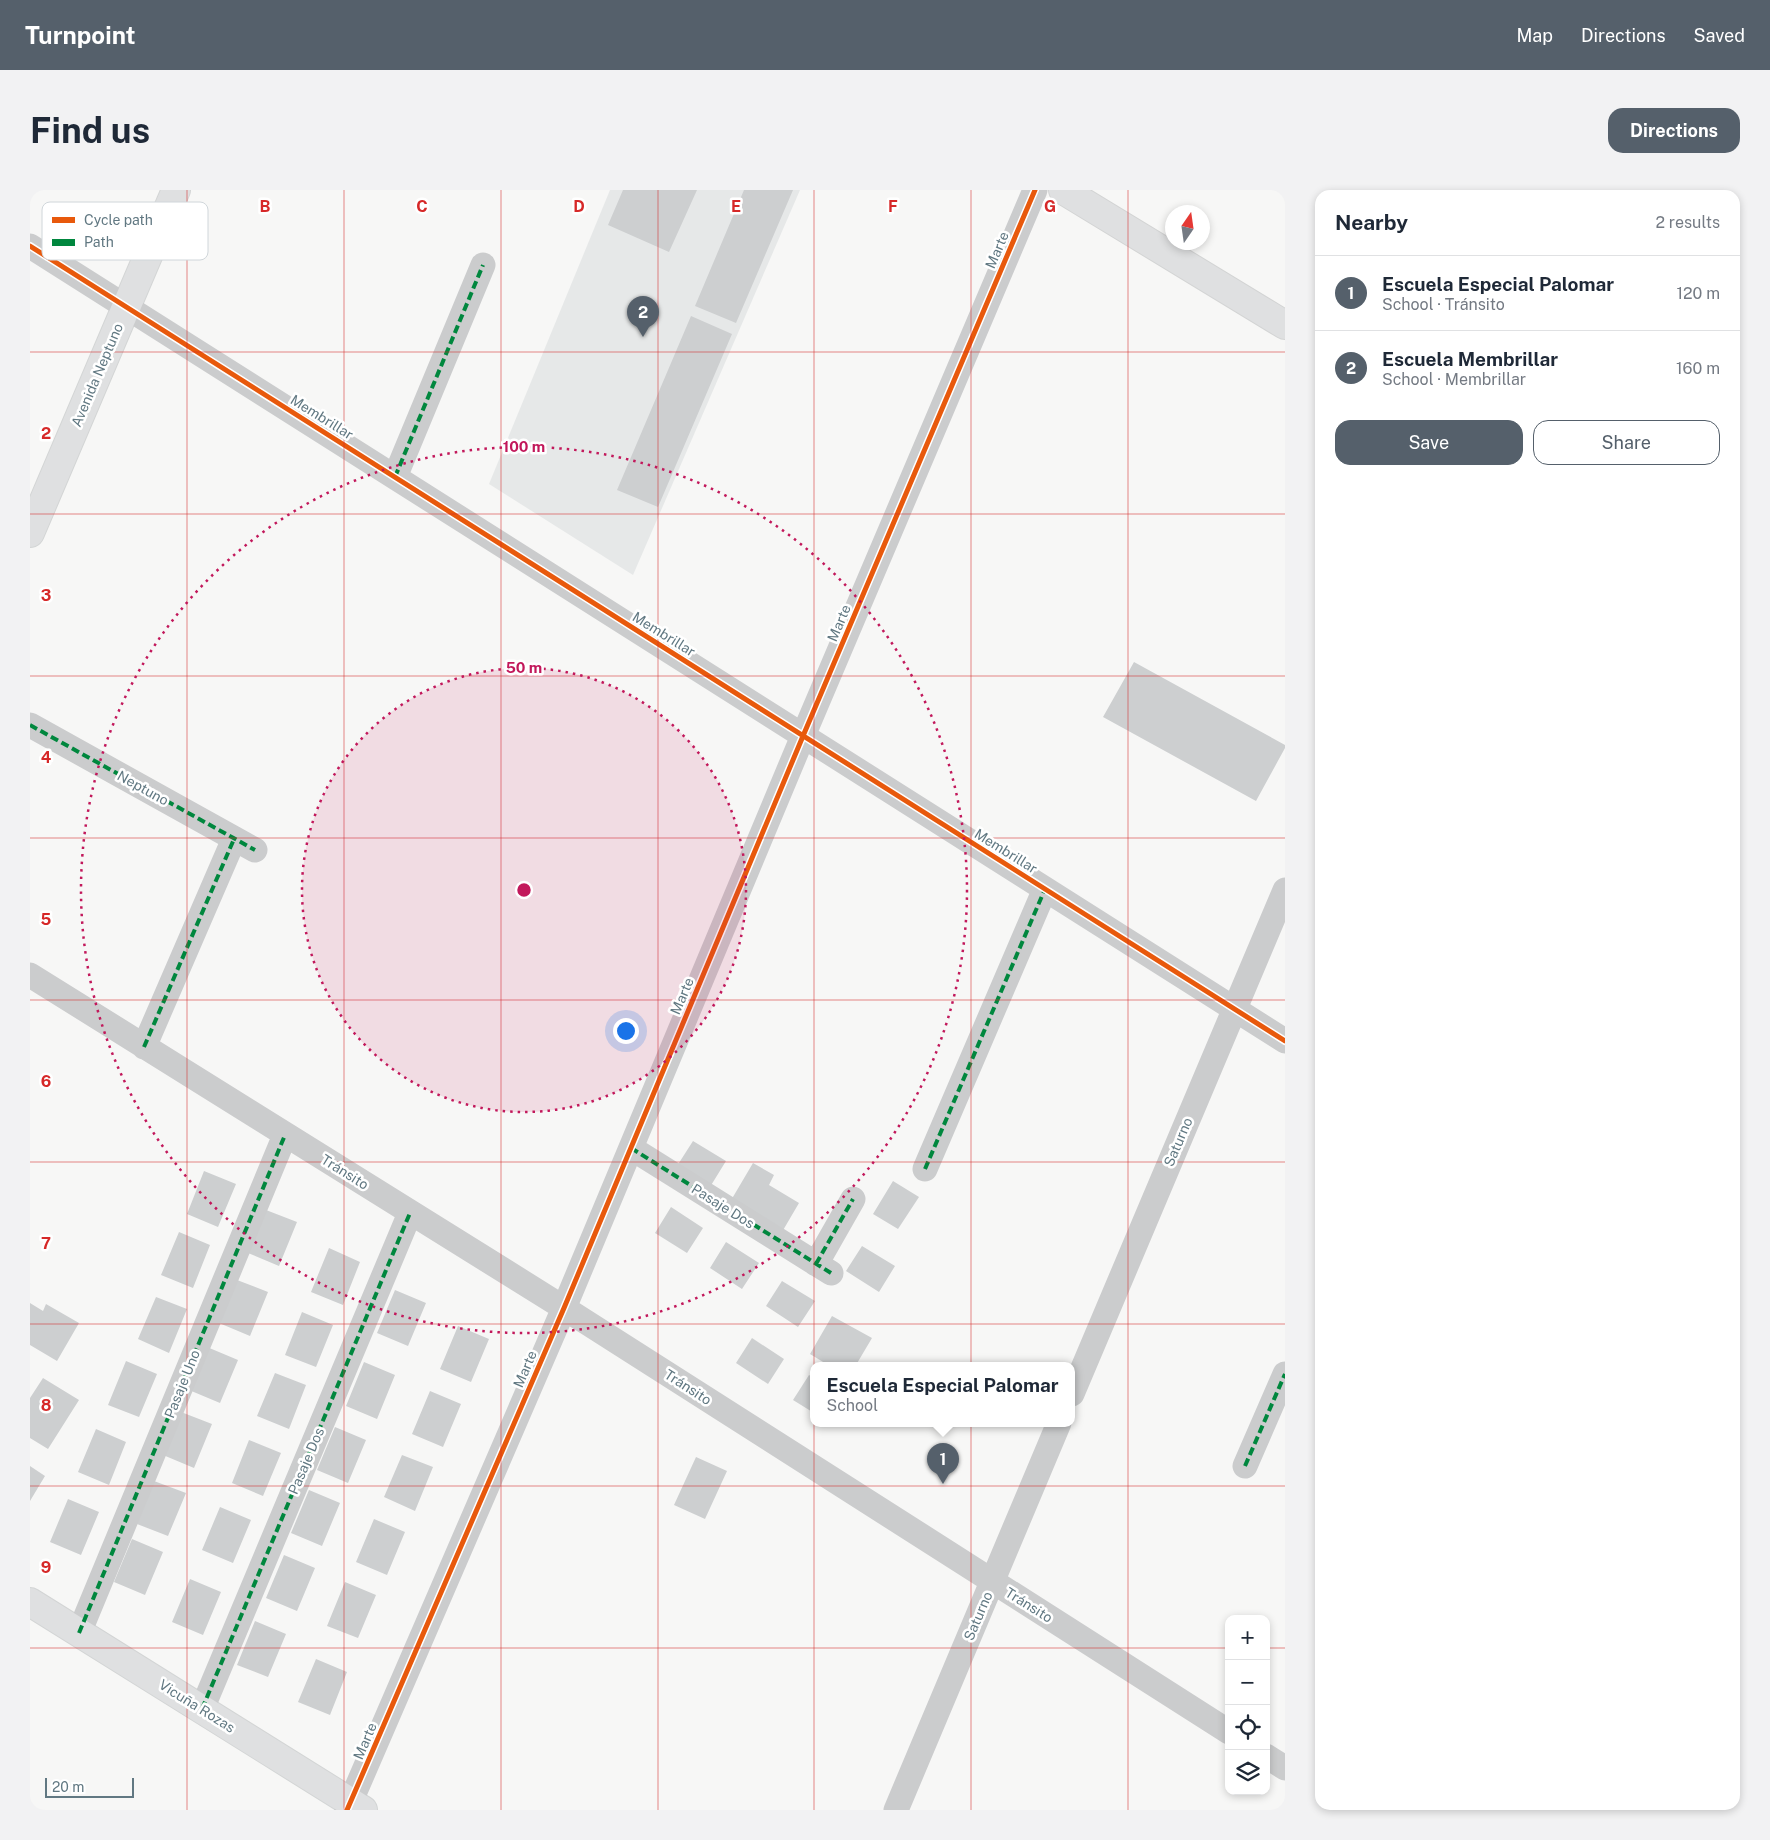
<!DOCTYPE html>
<meta charset="utf-8">
<style>
body{margin:0;font-family:"Public Sans",sans-serif;background:#f2f2f3;color:#1f2937}
.controls{position:absolute;right:15px;bottom:15px;display:grid;overflow:hidden;border-radius:10px;box-shadow:0 2px 8px #0003}
.controls button{width:45px;height:45px;display:grid;place-items:center;padding:0;border:0;border-bottom:1px solid #e0e1e3;background:#fff;color:#1f2937;font:25px sans-serif}
.compass{position:absolute;left:1135px;top:15px;width:45px;height:45px;border-radius:50%;background:#fff;box-shadow:0 2px 8px #0003;rotate:13deg}
.scale{position:absolute;left:15px;bottom:12px;width:89px;box-sizing:border-box;padding-left:5px;border:2px solid #617882;border-top:0;font-size:14px;line-height:18px;white-space:nowrap;color:#617882;-webkit-text-stroke:4px #fff;paint-order:stroke}
.you{position:absolute;left:595px;top:840px;width:18px;height:18px;margin:-12px;border:4px solid #fff;border-radius:50%;background:#1a73e8;box-shadow:0 0 0 8px #1a73e833}
.badge{display:grid;place-items:center;width:32px;height:32px;border-radius:50%;background:#55606b;color:#fff;font-size:16px;font-weight:700}
.pin{position:absolute;translate:-50% -41px;filter:drop-shadow(0 1px 2px #0008)}
.pin::after{content:'';position:absolute;top:26px;width:18px;height:15px;background:inherit;clip-path:polygon(0 0,100% 0,50% 100%)}
.popup{position:absolute;left:780px;top:1172px;width:265px;height:65px;box-sizing:border-box;display:grid;place-content:center;border-radius:10px;background:#fff;filter:drop-shadow(0 1px 4px #0005);font-size:16px;white-space:nowrap;color:#747a83}
.popup b{font-size:19px;color:#1f2937}
.popup::after{content:'';position:absolute;left:50%;top:100%;margin-left:-10px;border:10px solid transparent;border-top-color:#fff}
.list{margin:0;padding:0;list-style:none}
h2{display:flex;justify-content:space-between;align-items:center;height:65px;margin:0;padding:0 20px;font-size:21px}
h2 small{font-size:16px;font-weight:400;color:#747a83}
.list li{display:grid;grid-template-columns:32px 1fr auto;gap:15px;align-items:center;box-sizing:border-box;height:75px;padding:0 20px;border-top:1px solid #e0e1e3}
.list b{display:block;font-size:19px;white-space:nowrap}
.list p{margin:0;font-size:16px;white-space:nowrap;color:#747a83}
.list em{font-size:16px;font-style:normal;color:#747a83}
.actions{display:flex;gap:10px;padding:15px 20px}
.actions a{flex:1;padding:11px 0;border:1px solid #55606b;border-radius:15px;text-align:center;font-size:18px;color:#55606b}
.actions .main{background:#55606b;color:#fff}
.icon{flex:none;width:28px;height:28px;fill:none;stroke:currentColor;stroke-width:2;stroke-linecap:round;stroke-linejoin:round}
.map{position:relative;flex:none;width:1255px;height:1620px;overflow:hidden;border-radius:15px}
header{display:flex;align-items:center;gap:30px;box-sizing:border-box;height:70px;padding:0 25px;background:#55606b;color:#fff}
header strong{font-size:24px}
nav{display:flex;gap:28px;margin-inline-start:auto;font-size:18px}
.intro{display:flex;align-items:center;justify-content:space-between;box-sizing:border-box;height:120px;padding:0 30px}
h1{margin:0;font-size:35px}
.button{padding:12px 22px;border-radius:15px;background:#55606b;color:#fff;font-size:18px;font-weight:700}
main{display:flex;gap:30px;padding:0 30px}
aside{flex:1;background:#fff;border-radius:15px;box-shadow:0 2px 8px #0003}
.map>svg:first-child{display:block}
.built{fill:#e6e8e8}
.building{fill:#cdcfd0}
.lines{fill:none;stroke-linecap:round;stroke-linejoin:round}
.secondary-casing{stroke:#d3d5d5;stroke-width:30}
.primary-casing{stroke:#d3d4d4;stroke-width:30}
.street{stroke:#cbcccd;stroke-width:25}
.secondary{stroke:#dfe0e1;stroke-width:28}
.primary{stroke:#dfe0e1;stroke-width:28}
.quiet{stroke:#00873e;stroke-width:4;stroke-dasharray:8 4;stroke-linecap:butt}
.cycleway-casing{stroke:#fff;stroke-width:8}
.cycleway{stroke:#e8590c;stroke-width:5}
.grid{fill:none;stroke:#d62828;stroke-width:1;stroke-opacity:0.55}
.ring{fill:none;stroke:#c2185b;stroke-width:2.5;stroke-dasharray:2.5 5}
.labels{text-anchor:middle;dominant-baseline:central;stroke-width:5;stroke-linejoin:round;paint-order:stroke}
.street-label{font-size:14px;fill:#617882;stroke:#fff}
.key{fill:#fff;stroke:#d0d6da;stroke-width:1}
.key-label{font-size:14px;fill:#617882}
.grid-label{font-size:16px;text-anchor:middle;font-weight:bold;fill:#d62828;stroke:#fff;stroke-width:5;stroke-linejoin:round;paint-order:stroke}
.centre{fill:#c2185b;stroke:#fff;stroke-width:2.5}
.ring-label{font-size:15px;text-anchor:middle;font-weight:bold;fill:#c2185b;stroke:#fff;stroke-width:5;stroke-linejoin:round;paint-order:stroke}
</style>
<header>
<strong>Turnpoint</strong>
<nav><a>Map</a><a>Directions</a><a>Saved</a></nav>
</header>
<div class="intro"><h1>Find us</h1><a class="button">Directions</a></div>
<main>
<div class="map">
<svg width="1255" height="1620" viewBox="0 0 1255 1620">
<rect width="100%" height="100%" fill="#f7f7f6"/>
<path class="built" d="M 580,0 L 770,0 L 603,385 L 459,294 Z"/>
<path class="building" d="M 593,0 L 667,0 L 639,62 L 578,35 Z
M 714,0 L 763,0 L 706,133 L 665,116 Z
M 661,126 L 702,144 L 628,317 L 587,300 Z
M 1104,472 L 1255,555 L 1255,558 L 1226,611 L 1073,527 Z
M 663,951 L 696,971 L 680,997 L 647,976 Z
M 723,973 L 744,985 L 739,995 L 769,1013 L 752,1042 L 700,1012 Z
M 174,981 L 206,994 L 188,1037 L 157,1024 Z
M 863,991 L 889,1007 L 868,1039 L 843,1024 Z
M 641,1017 L 673,1038 L 657,1063 L 625,1043 Z
M 236,1020 L 267,1032 L 249,1076 L 218,1063 Z
M 149,1042 L 180,1055 L 163,1098 L 131,1085 Z
M 696,1052 L 729,1073 L 712,1099 L 680,1078 Z
M 832,1056 L 865,1076 L 849,1102 L 816,1081 Z
M 299,1058 L 330,1072 L 313,1115 L 281,1102 Z
M 207,1090 L 238,1102 L 220,1146 L 189,1133 Z
M 752,1091 L 785,1111 L 768,1137 L 736,1116 Z
M 365,1100 L 396,1113 L 378,1156 L 347,1143 Z
M 126,1107 L 157,1119 L 139,1163 L 108,1149 Z
M 0,1113 L 13,1121 L 16,1114 L 49,1133 L 27,1171 L 0,1155 Z
M 272,1122 L 303,1135 L 286,1177 L 255,1165 Z
M 802,1126 L 842,1148 L 826,1175 L 798,1175 L 780,1164 Z
M 428,1136 L 459,1149 L 441,1192 L 410,1179 Z
M 722,1148 L 754,1169 L 738,1194 L 706,1173 Z
M 177,1157 L 208,1170 L 190,1213 L 159,1200 Z
M 96,1171 L 127,1184 L 109,1227 L 78,1215 Z
M 334,1172 L 365,1185 L 347,1229 L 316,1216 Z
M 245,1183 L 276,1195 L 259,1239 L 227,1226 Z
M 779,1185 L 784,1188 L 784,1223 L 763,1210 Z
M 13,1188 L 49,1210 L 18,1259 L 0,1248 L 0,1208 Z
M 400,1201 L 431,1214 L 413,1257 L 382,1244 Z
M 151,1222 L 182,1234 L 164,1278 L 133,1265 Z
M 305,1237 L 336,1250 L 318,1293 L 287,1280 Z
M 66,1239 L 96,1252 L 79,1295 L 48,1282 Z
M 219,1250 L 251,1263 L 233,1306 L 202,1293 Z
M 372,1265 L 403,1277 L 385,1321 L 354,1307 Z
M 666,1267 L 697,1281 L 675,1329 L 644,1315 Z
M 0,1276 L 15,1286 L 0,1311 Z
M 124,1291 L 156,1303 L 138,1346 L 107,1334 Z
M 279,1300 L 310,1313 L 292,1356 L 261,1343 Z
M 38,1309 L 69,1322 L 51,1365 L 20,1352 Z
M 190,1317 L 221,1330 L 203,1373 L 172,1360 Z
M 344,1329 L 375,1342 L 357,1385 L 326,1372 Z
M 102,1349 L 133,1362 L 115,1405 L 84,1392 Z
M 254,1365 L 285,1378 L 267,1421 L 236,1408 Z
M 160,1389 L 191,1402 L 173,1445 L 142,1432 Z
M 315,1392 L 346,1405 L 328,1448 L 297,1436 Z
M 225,1431 L 256,1444 L 238,1487 L 207,1475 Z
M 286,1469 L 317,1482 L 300,1525 L 268,1512 Z"/>
<g class="lines">
<g class="secondary-casing">
<path id="secondary" d="M 0,343 L 146,0
M 0,1412 L 333,1620"/>
</g>
<g class="primary-casing">
<path id="primary" d="M 1033,0 L 1255,135"/>
</g>
<path class="street" d="M 0,56 L 1255,851
M 365,287 L 453,75
M 0,535 L 225,660
M 0,785 L 534,1118 L 1199,1542
M 114,857 L 204,649
M 601,958 L 801,1083
M 895,979 L 1015,699
M 786,1074 L 823,1009
M 1042,1204 L 1255,700
M 1215,1276 L 1255,1184
M 49,1443 L 255,945
M 172,1519 L 380,1023
M 1236,1566 L 1255,1578
M 317,1620 L 534,1118 L 773,546 L 1005,0
M 866,1620 L 1029,1233"/>
<use href="#secondary" class="secondary"/>
<use href="#primary" class="primary"/>
<path class="quiet" d="M 365,287 L 453,75
M 0,535 L 225,660
M 114,857 L 204,649
M 601,958 L 801,1083
M 895,979 L 1015,699
M 786,1074 L 823,1009
M 1215,1276 L 1255,1184
M 49,1443 L 255,945
M 172,1519 L 380,1023"/>
<g class="cycleway-casing">
<path id="cycleway" d="M 0,56 L 1255,851
M 317,1620 L 534,1118 L 773,546 L 1005,0"/>
</g>
<use href="#cycleway" class="cycleway"/>
</g>
<path class="grid" d="M 157,0 L 157,1620M 314,0 L 314,1620M 471,0 L 471,1620M 628,0 L 628,1620M 784,0 L 784,1620M 941,0 L 941,1620M 1098,0 L 1098,1620M 0,162 L 1255,162M 0,324 L 1255,324M 0,486 L 1255,486M 0,648 L 1255,648M 0,810 L 1255,810M 0,972 L 1255,972M 0,1134 L 1255,1134M 0,1296 L 1255,1296M 0,1458 L 1199,1458M 1236,1458 L 1255,1458"/>
<circle cx="494" cy="700" r="222" fill="#c2185b" fill-opacity=".12"/>
<g class="ring">
<circle cx="494" cy="700" r="222"/>
<circle cx="494" cy="700" r="443"/>
</g>
<g class="labels">
<g class="street-label">
<text transform="translate(967 60) rotate(-67)">Marte</text>
<text transform="translate(67 185) rotate(-67)">Avenida Neptuno</text>
<text transform="translate(292 227) rotate(32)">Membrillar</text>
<text transform="translate(809 433) rotate(-67)">Marte</text>
<text transform="translate(634 444) rotate(32)">Membrillar</text>
<text transform="translate(113 598) rotate(29)">Neptuno</text>
<text transform="translate(976 661) rotate(32)">Membrillar</text>
<text transform="translate(652 806) rotate(-67)">Marte</text>
<text transform="translate(1148 952) rotate(-67)">Saturno</text>
<text transform="translate(315 982) rotate(32)">Tránsito</text>
<text transform="translate(693 1016) rotate(32)">Pasaje Dos</text>
<text transform="translate(495 1179) rotate(-67)">Marte</text>
<text transform="translate(152 1194) rotate(-68)">Pasaje Uno</text>
<text transform="translate(658 1197) rotate(33)">Tránsito</text>
<text transform="translate(276 1271) rotate(-67)">Pasaje Dos</text>
<text transform="translate(999 1415) rotate(32)">Tránsito</text>
<text transform="translate(948 1426) rotate(-67)">Saturno</text>
<text transform="translate(167 1516) rotate(32)">Vicuña Rozas</text>
<text transform="translate(335 1551) rotate(-67)">Marte</text>
</g>
</g>
<rect x="12" y="12" width="166" height="58" rx="8" class="key"/>
<rect x="22" y="27" width="23" height="6" fill="#e8590c"/>
<rect x="22" y="49" width="23" height="7" fill="#00873e"/>
<g class="key-label">
<text x="54" y="35">Cycle path</text>
<text x="54" y="57">Path</text>
</g>
<g class="grid-label">
<text x="235" y="22">B</text>
<text x="392" y="22">C</text>
<text x="549" y="22">D</text>
<text x="706" y="22">E</text>
<text x="863" y="22">F</text>
<text x="1020" y="22">G</text>
<text x="16" y="249">2</text>
<text x="16" y="411">3</text>
<text x="16" y="573">4</text>
<text x="16" y="735">5</text>
<text x="16" y="897">6</text>
<text x="16" y="1059">7</text>
<text x="16" y="1221">8</text>
<text x="16" y="1383">9</text>
</g>
<circle cx="494" cy="700" r="8" class="centre"/>
<g class="ring-label">
<text x="494" y="262">100 m</text>
<text x="494" y="483">50 m</text>
</g>
</svg>
<div class="controls">
<button>+</button>
<button>−</button>
<button><svg class="icon" aria-label="locate" viewBox="0 0 24 24"><circle cx="12" cy="12" r="6"/><path d="M12 2v4M12 18v4M2 12h4M18 12h4"/></svg></button>
<button><svg class="icon" aria-label="layers" viewBox="0 0 24 24"><path d="M12 4l9 5-9 5-9-5zM3 14l9 5 9-5"/></svg></button>
</div>
<svg class="compass" viewBox="-18 -18 36 36"><path d="M0-13l5 13h-10z" fill="#e53935"/><path d="M0 13l5-13h-10z" fill="#747a83"/></svg>
<div class="scale">20 m</div>
<div class="you"></div>
<div class="pin badge" style="left:913px;top:1294px">1</div>
<div class="popup"><b>Escuela Especial Palomar</b>School</div>
<div class="pin badge" style="left:613px;top:147px">2</div>
</div>
<aside>
<h2>Nearby<small>2 results</small></h2>
<ul class="list">
<li><span class="badge">1</span><div><b>Escuela Especial Palomar</b><p>School · Tránsito</p></div><em>120 m</em></li>
<li><span class="badge">2</span><div><b>Escuela Membrillar</b><p>School · Membrillar</p></div><em>160 m</em></li>
</ul>
<div class="actions"><a class="main">Save</a><a>Share</a></div>
</aside>
</main>
